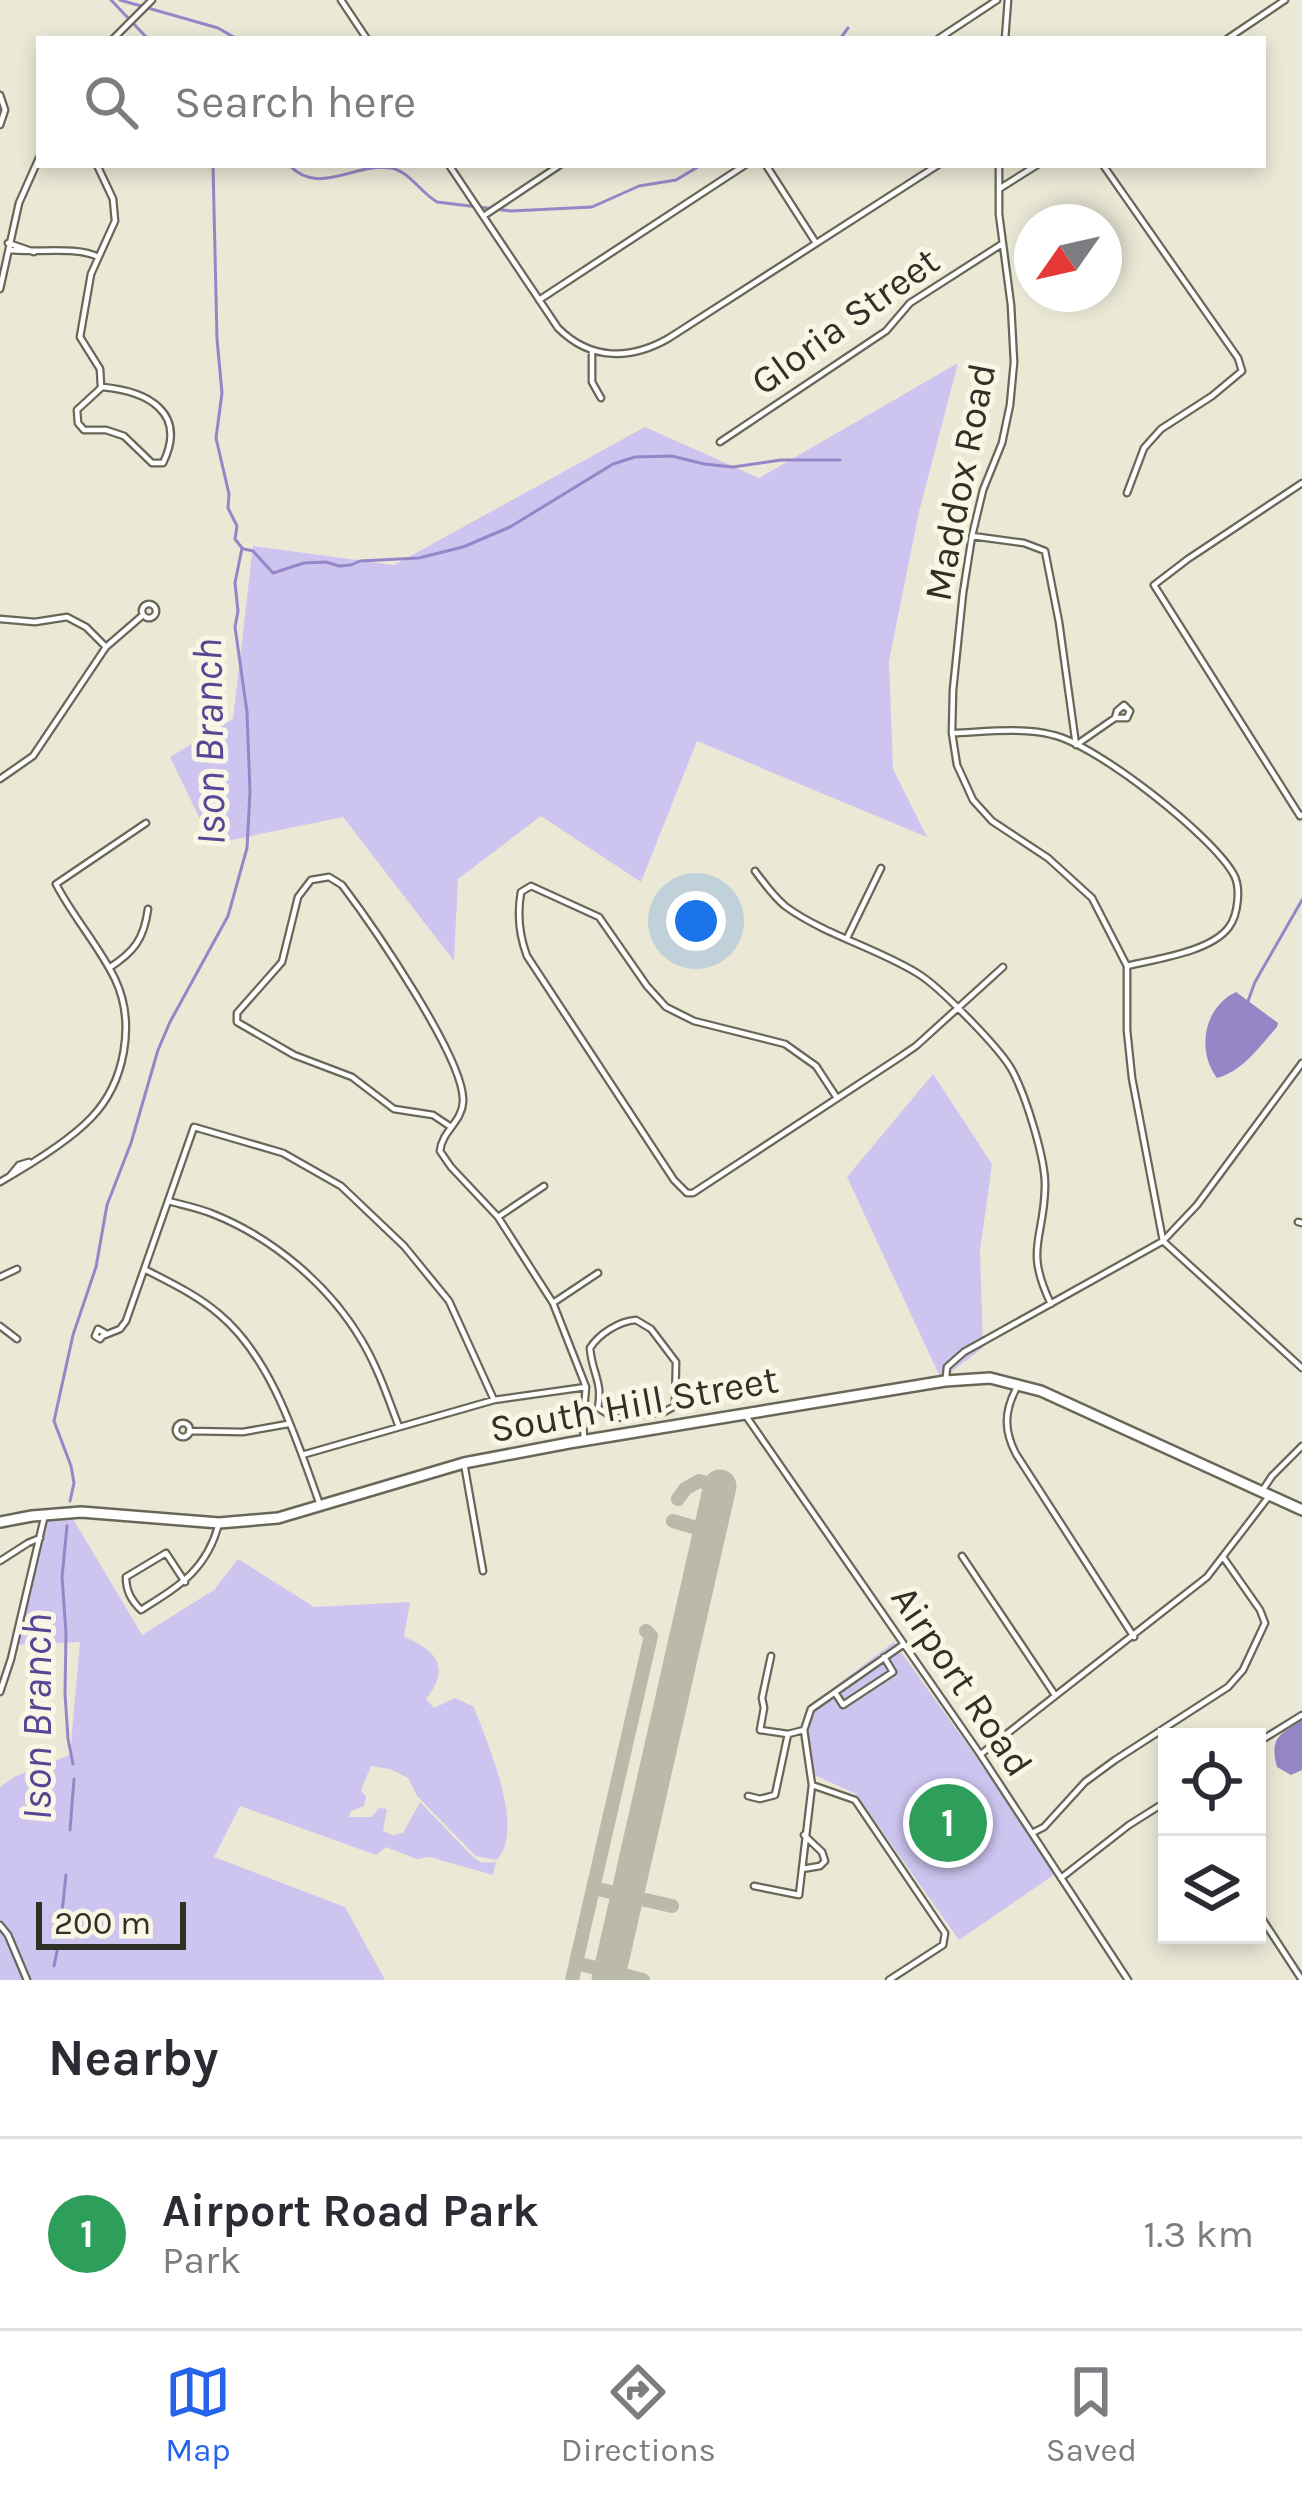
<!DOCTYPE html>
<style>
body{margin:0;font-family:Karla,sans-serif;background:#f2f2f3;color:#2b2b33}
.controls{position:absolute;right:36px;bottom:36px;display:grid;overflow:hidden;border-radius:0px;box-shadow:0 6px 18px #0003}
.controls button{width:108px;height:108px;display:grid;place-items:center;padding:0;border:0;border-bottom:3px solid #e1e1e2;background:#fff;color:#2b2b33;font:60px sans-serif}
.compass{position:absolute;left:1014px;top:204px;width:108px;height:108px;border-radius:50%;background:#fff;box-shadow:0 6px 18px #0003;rotate:236deg}
.scale{position:absolute;left:36px;bottom:30px;width:150px;box-sizing:border-box;padding-left:12px;border:6px solid #303029;border-top:0;font-size:33px;line-height:42px;white-space:nowrap;color:#303029;-webkit-text-stroke:9px #f8f6e4;paint-order:stroke}
.you{position:absolute;left:696px;top:921px;width:42px;height:42px;margin:-30px;border:9px solid #fff;border-radius:50%;background:#1a73e8;box-shadow:0 0 0 18px #1a73e833}
.badge{display:grid;place-items:center;width:78px;height:78px;border-radius:50%;background:#2563eb;color:#fff;font-size:39px;font-weight:700}
.pin{position:absolute;translate:-50% -50%;border:6px solid #fff;box-shadow:0 3px 12px #0006}
.list{margin:0;padding:0;list-style:none}
h2{display:flex;justify-content:space-between;align-items:center;height:156px;margin:0;padding:0 48px;font-size:51px}
h2 small{font-size:39px;font-weight:400;color:#7c7c81}
.list li{display:grid;grid-template-columns:78px 1fr auto;gap:36px;align-items:center;box-sizing:border-box;height:192px;padding:0 48px;border-top:3px solid #e1e1e2}
.list b{display:block;font-size:45px;white-space:nowrap}
.list p{margin:0;font-size:39px;white-space:nowrap;color:#7c7c81}
.list em{font-size:39px;font-style:normal;color:#7c7c81}
.icon{flex:none;width:66px;height:66px;fill:none;stroke:currentColor;stroke-width:2;stroke-linecap:round;stroke-linejoin:round}
.map{position:relative;flex:none;width:1302px;height:1980px;overflow:hidden}
.search{position:absolute;background:#fff;box-shadow:0 6px 18px #0003;left:36px;right:36px;top:36px;height:132px;display:flex;align-items:center;gap:30px;box-sizing:border-box;padding:0 42px;border-radius:0px;color:#7c7c81;font-size:45px}
.sheet{height:348px;background:#fff}
nav{display:flex;justify-content:space-around;align-items:center;box-sizing:border-box;height:168px;border-top:3px solid #e1e1e2;background:#fff;font-size:33px;color:#7c7c81}
nav a{display:grid;justify-items:center;gap:6px}
nav .on{color:#2563eb}
.map>svg:first-child{display:block}
.green{fill:#cdc5f0}
.water{fill:#9587c7}
.lines{fill:none;stroke-linecap:round;stroke-linejoin:round}
.stream{stroke:#9587c7;stroke-width:3}
.taxiway{stroke:#bbbaaa;stroke-width:14}
.runway{stroke:#bbbaaa;stroke-width:33}
.street-casing{stroke:#696757;stroke-width:9}
.primary-casing{stroke:#696757;stroke-width:14}
.street{stroke:#fff;stroke-width:4.5}
.primary{stroke:#fff;stroke-width:9}
.labels{text-anchor:middle;dominant-baseline:central;stroke-width:10;stroke-linejoin:round;paint-order:stroke}
.street-label{font-size:39px;fill:#303029;stroke:#f8f6e4}
.water-label{font-size:42px;font-style:italic;fill:#5a4594;stroke:#f8f6e4}
</style>
<div class="map">
<svg width="1302" height="1980" viewBox="0 0 1302 1980">
<rect width="100%" height="100%" fill="#ebe9d6"/>
<path class="green" d="M 958,363 L 919,512 L 889,661 L 893,769 L 927,837 L 697,741 L 641,882 L 541,816 L 458,879 L 454,961 L 343,817 L 212,844 L 170,757 L 233,719 L 253,546 L 394,565 L 645,427 L 759,478 Z
M 933,1074 L 992,1164 L 980,1251 L 983,1348 L 941,1379 L 847,1177 Z
M 69,1512 L 142,1635 L 214,1590 L 238,1559 L 314,1607 L 410,1602 L 404,1637 C 437,1650 451,1668 426,1699 L 434,1708 L 455,1698 L 474,1707 C 487,1743 526,1828 497,1860 L 476,1856 L 417,1796 L 408,1778 L 390,1769 L 371,1766 L 361,1790 L 366,1797 L 364,1806 L 351,1811 L 349,1817 L 372,1817 L 379,1808 L 387,1809 L 383,1831 L 393,1835 L 403,1833 L 420,1802 L 474,1858 L 482,1863 L 496,1862 L 493,1875 L 430,1857 L 417,1859 L 386,1847 L 376,1855 L 240,1806 L 214,1857 L 345,1907 L 385,1980 L 0,1980 L 0,1787 L 14,1777 L 70,1755 L 80,1642 L 13,1645 L 49,1515 Z
M 894,1642 L 1058,1872 L 959,1940 L 856,1794 L 814,1775 C 807,1737 799,1714 835,1689 L 837,1685 Z"/>
<path class="water" d="M 1236,992 L 1278,1023 L 1277,1027 C 1259,1047 1243,1071 1217,1078 C 1196,1050 1204,1007 1236,992 Z
M 1302,1720 L 1302,1770 L 1291,1775 L 1277,1767 C 1269,1738 1280,1734 1302,1720 Z"/>
<g class="lines">
<path class="stream" d="M 111,0 L 148,39
M 120,0 L 218,28 L 237,39
M 840,39 L 848,28
M 289,165 C 319,197 355,162 391,168 C 409,171 421,193 437,202 L 511,211 L 592,207 L 639,186 L 676,180 L 701,165
M 244,549 L 253,551 L 273,573 L 304,563 L 326,562 L 339,566 L 351,565 L 360,561 L 419,558 L 463,547 L 510,527 L 613,464 L 635,457 L 672,456 L 704,464 L 733,467 L 781,460 L 840,460
M 1248,1001 L 1255,982 L 1302,900
M 70,1501 L 74,1483 L 71,1466 L 54,1421 L 73,1335 L 96,1267 L 107,1205 L 131,1143 L 158,1050 L 170,1022 L 228,916 L 247,848 L 250,792 L 247,712 L 235,627 L 238,611 L 235,583 L 242,548 L 235,539 L 237,526 L 228,508 L 229,494 L 216,438 L 222,393 L 217,339 L 213,165
M 67,1526 L 62,1577 L 66,1633 L 65,1694 L 68,1739 L 73,1764
M 70,1830 L 74,1779
M 60,1931 L 66,1875
M 54,1966 L 58,1947"/>
<path class="taxiway" d="M 678,1499 L 685,1489 L 699,1481 L 720,1486
M 673,1521 L 710,1532
M 593,1888 L 672,1906
M 576,1963 L 643,1980
M 572,1980 L 651,1636 L 646,1631"/>
<path class="runway" d="M 608,1980 L 720,1486"/>
<g class="street-casing">
<path id="street" d="M 341,0 L 367,39
M 113,39 L 152,0
M 938,39 L 997,0
M 1005,39 L 1008,0
M 1227,39 L 1285,0
M 0,95 L 5,110 L 0,125
M 97,165 L 113,199 L 115,221 L 91,274 L 80,337 L 100,369 L 101,387
M 449,165 L 558,328 C 591,361 631,360 669,338 L 938,165
M 766,165 L 816,243
M 999,165 L 999,214 L 1011,305 L 1014,362 L 1010,405 L 1002,443 L 983,490 L 972,536 L 963,593 L 953,690 L 952,733 L 957,765 L 973,800 L 992,821 L 1048,858 L 1092,898 L 1127,966 L 1127,1030 L 1132,1078 L 1163,1241 L 1302,1368
M 1103,165 L 1238,358 L 1242,371 L 1212,396 L 1161,429 L 1144,448 L 1127,493
M 999,189 L 1037,165
M 485,215 L 560,165
M 8,243 L 34,252
M 10,250 C 36,253 78,246 98,257
M 0,289 L 19,203 L 39,158
M 539,300 L 745,165
M 592,351 L 592,382 L 601,398
M 102,387 C 147,391 188,412 163,463 L 152,463 L 124,436 L 106,430 L 84,430 L 78,423 L 77,410 Z
M 720,442 L 886,331 L 910,303 L 1002,244
M 1302,483 L 1188,559 L 1154,585 L 1300,816 L 1302,815
M 972,536 L 1024,543 L 1045,551 L 1059,622 L 1076,745 L 1115,718 L 1117,711 L 1124,705 L 1130,711 L 1127,718 L 1115,718
M142 611a7 7 0 1 1 14 0a7 7 0 1 1-14 0Z
M 0,619 L 35,622 L 67,617 L 86,627 L 106,647
M 952,733 C 984,732 1022,727 1053,735 C 1097,745 1213,836 1234,875 C 1241,888 1238,915 1229,927 C 1211,952 1155,959 1127,966
M 0,779 L 33,756 L 106,647 L 143,615
M 755,871 C 764,883 773,896 785,906 C 823,934 876,948 917,973 C 939,986 1002,1050 1013,1072 C 1026,1097 1046,1160 1045,1187 C 1044,1240 1024,1248 1051,1304
M 847,938 L 881,868
M 109,968 C 134,952 144,939 148,909
M 837,1098 L 816,1066 L 785,1044 L 694,1021 L 666,1007 L 647,986 L 599,917 L 531,886 L 521,892 C 517,915 519,935 527,956 L 674,1180 L 687,1193 L 693,1193 L 900,1057 L 916,1046 L 1003,967
M 451,1127 L 433,1115 L 394,1109 L 352,1077 L 294,1055 L 237,1022 L 237,1013 L 282,962 L 298,897 L 311,880 L 329,877 L 342,885 C 370,922 466,1060 463,1102 C 462,1122 442,1131 440,1151 L 451,1167 L 498,1217 L 553,1303 L 586,1387 L 583,1420 L 584,1441
M 10,1176 L 19,1165 L 29,1162
M 0,1182 C 28,1166 69,1141 91,1118 C 125,1083 136,1023 115,979 C 99,946 73,917 56,884 L 146,823
M 168,1201 C 183,1205 199,1208 213,1214 C 273,1238 329,1285 362,1341 C 378,1368 388,1398 399,1427
M 498,1217 L 544,1186
M 1298,1222 L 1302,1223
M 146,1270 C 171,1283 197,1295 219,1314 C 272,1358 297,1441 320,1505
M 0,1277 L 17,1269
M 553,1303 L 598,1273
M 636,1320 L 651,1329 L 676,1362 L 675,1406 L 664,1412 L 615,1418 L 598,1408 C 603,1381 592,1374 590,1348 C 599,1334 619,1321 636,1320 Z
M 0,1326 L 17,1339
M 98,1329 L 105,1333 L 100,1339 L 95,1336 Z
M 105,1335 L 120,1329 L 126,1321 L 194,1127 L 283,1153 L 341,1186 L 404,1246 L 449,1301 L 494,1400
M 946,1377 L 947,1367 L 964,1352 L 1163,1241 L 1197,1205 L 1302,1063
M 1016,1389 C 1004,1412 1004,1431 1016,1454 L 1134,1637
M 746,1416 L 980,1754 L 1128,1980
M176 1430a7 7 0 1 1 14 0a7 7 0 1 1-14 0Z
M 189,1431 L 243,1432 L 288,1424
M 302,1455 L 494,1400 L 586,1387
M 464,1463 L 483,1571
M 1262,1491 L 1272,1476 L 1302,1446
M 962,1556 L 1055,1695
M 0,1561 L 28,1543 L 40,1538
M 185,1582 L 166,1553 L 126,1577 C 126,1591 131,1600 141,1610 C 179,1586 207,1570 219,1523
M 771,1656 L 762,1698 L 764,1708 L 760,1730 L 788,1734 L 804,1730
M 0,1692 L 11,1659 L 45,1514
M 836,1694 L 843,1705 L 893,1672 L 884,1657
M 1257,1743 L 1302,1715
M 981,1754 L 1207,1577 L 1270,1495
M 748,1796 L 760,1799 L 775,1795 L 788,1734
M 1032,1833 L 1044,1827 L 1085,1782 L 1115,1760 L 1228,1687 L 1243,1670 L 1265,1623 L 1260,1610 L 1223,1557
M 802,1869 L 820,1866 L 825,1861 L 822,1852 L 804,1835
M 1061,1878 L 1129,1825 L 1167,1801
M 754,1886 L 799,1895 L 812,1785
M 1257,1911 L 1302,1980
M 0,1925 L 8,1935 L 27,1980
M 889,1980 L 943,1945 L 945,1933 L 855,1800 L 812,1785 L 804,1730 L 811,1709 L 904,1644"/>
</g>
<g class="primary-casing">
<path id="primary" d="M 0,1522 L 32,1516 L 81,1512 L 219,1523 L 278,1518 L 464,1463 L 569,1443 L 945,1381 L 990,1378 L 1041,1391 L 1302,1510"/>
</g>
<use href="#street" class="street"/>
<use href="#primary" class="primary"/>
</g>
<g class="labels">
<g class="street-label">
<text transform="translate(845 321) rotate(-36)">Gloria Street</text>
<text transform="translate(960 482) rotate(-79)">Maddox Road</text>
<text transform="translate(634 1404) rotate(-10)">South Hill Street</text>
<text transform="translate(962 1681) rotate(56)">Airport Road</text>
</g>
<g class="water-label">
<text transform="translate(209 742) rotate(-91)">Ison Branch</text>
<text transform="translate(37 1717) rotate(-90)">Ison Branch</text>
</g>
</g>
</svg>
<div class="controls">
<button><svg class="icon" aria-label="locate" viewBox="0 0 24 24"><circle cx="12" cy="12" r="6"/><path d="M12 2v4M12 18v4M2 12h4M18 12h4"/></svg></button>
<button><svg class="icon" aria-label="layers" viewBox="0 0 24 24"><path d="M12 4l9 5-9 5-9-5zM3 14l9 5 9-5"/></svg></button>
</div>
<svg class="compass" viewBox="-18 -18 36 36"><path d="M0-13l5 13h-10z" fill="#e53935"/><path d="M0 13l5-13h-10z" fill="#7c7c81"/></svg>
<div class="scale">200 m</div>
<div class="you"></div>
<div class="pin badge" style="left:948px;top:1823px;background:#2e9e5b">1</div>
<div class="search"><svg class="icon" aria-label="search" viewBox="0 0 24 24"><circle cx="10" cy="10" r="6"/><path d="M15 15l6 6"/></svg>Search here</div>
</div>
<section class="sheet">
<h2>Nearby<small></small></h2>
<ul class="list">
<li><span class="badge" style="background:#2e9e5b">1</span><div><b>Airport Road Park</b><p>Park</p></div><em>1.3 km</em></li>
</ul>
</section>
<nav>
<a class="on"><svg class="icon" aria-label="map" viewBox="0 0 24 24"><path d="M3 6l6-2 6 2 6-2v14l-6 2-6-2-6 2zM9 4v14M15 6v14"/></svg>Map</a>
<a><svg class="icon" aria-label="directions" viewBox="0 0 24 24"><path d="M12 3l9 9-9 9-9-9zM9 14v-3h6M13 9l2 2-2 2"/></svg>Directions</a>
<a><svg class="icon" aria-label="saved" viewBox="0 0 24 24"><path d="M7 4h10v16l-5-4-5 4z"/></svg>Saved</a>
</nav>
